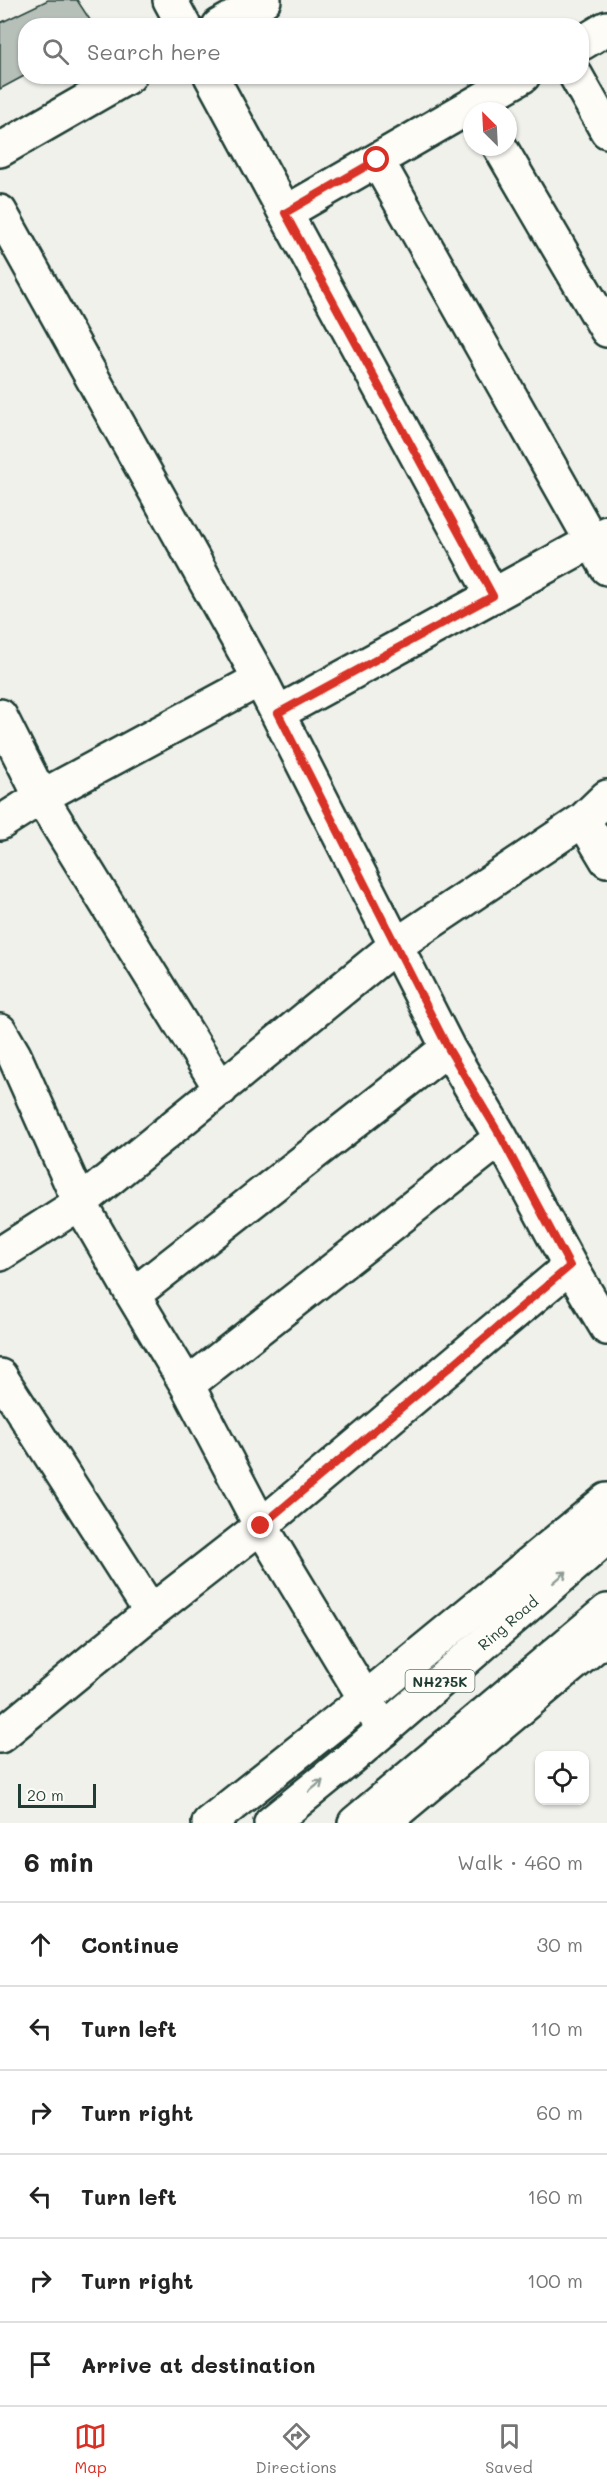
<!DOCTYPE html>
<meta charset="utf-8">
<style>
body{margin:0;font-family:Mali,sans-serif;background:#f2f2f2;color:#222}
.controls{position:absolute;right:18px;bottom:18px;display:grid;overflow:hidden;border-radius:12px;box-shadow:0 2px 4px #0004}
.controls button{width:54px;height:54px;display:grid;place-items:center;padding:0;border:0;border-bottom:2px solid #e0e0e0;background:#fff;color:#222;font:30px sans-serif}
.compass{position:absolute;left:463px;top:102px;width:54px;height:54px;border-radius:50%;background:#fff;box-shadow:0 2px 4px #0004;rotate:336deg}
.scale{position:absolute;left:18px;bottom:15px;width:78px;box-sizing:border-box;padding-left:6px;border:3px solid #1f3d34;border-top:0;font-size:16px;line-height:21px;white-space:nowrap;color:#1f3d34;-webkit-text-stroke:4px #fdfcf7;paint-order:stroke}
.stop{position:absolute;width:18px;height:18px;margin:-14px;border:4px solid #d93025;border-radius:50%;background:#fff}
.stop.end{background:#d93025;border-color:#fff;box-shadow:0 2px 6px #0008}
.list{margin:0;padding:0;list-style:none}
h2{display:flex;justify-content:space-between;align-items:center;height:78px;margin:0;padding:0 24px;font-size:26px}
h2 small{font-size:20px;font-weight:400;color:#767676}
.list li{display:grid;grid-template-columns:39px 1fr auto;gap:18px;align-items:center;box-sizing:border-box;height:84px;padding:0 24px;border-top:2px solid #e0e0e0}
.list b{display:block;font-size:22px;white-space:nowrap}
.list em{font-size:20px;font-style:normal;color:#767676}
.icon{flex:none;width:33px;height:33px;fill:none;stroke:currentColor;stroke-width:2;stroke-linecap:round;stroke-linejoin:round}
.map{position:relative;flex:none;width:607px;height:1823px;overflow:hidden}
.search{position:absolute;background:#fff;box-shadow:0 2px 4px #0004;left:18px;right:18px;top:18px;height:66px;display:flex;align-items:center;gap:15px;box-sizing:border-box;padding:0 21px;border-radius:24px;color:#767676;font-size:22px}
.sheet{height:582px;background:#fff}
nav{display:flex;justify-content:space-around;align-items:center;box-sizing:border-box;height:84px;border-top:2px solid #e0e0e0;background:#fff;font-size:16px;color:#767676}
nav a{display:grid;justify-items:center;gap:3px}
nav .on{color:#d93025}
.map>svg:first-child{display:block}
.building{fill:#b6bfb8;stroke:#1f3d34;stroke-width:1.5}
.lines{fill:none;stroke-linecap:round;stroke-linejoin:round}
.minor-casing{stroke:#1f3d34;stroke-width:38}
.highway-casing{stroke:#1f3d34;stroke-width:38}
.minor{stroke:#fdfcf7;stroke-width:33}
.highway{stroke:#fdfcf7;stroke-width:33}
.oneway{stroke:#8e9c96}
.route{stroke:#d93025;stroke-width:8}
.labels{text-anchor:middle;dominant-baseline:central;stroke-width:4.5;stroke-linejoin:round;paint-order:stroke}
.shield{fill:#fdfcf7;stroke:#62766e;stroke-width:1.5}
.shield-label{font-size:14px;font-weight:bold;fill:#1f3d34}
.street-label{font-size:15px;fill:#1f3d34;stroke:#fdfcf7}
</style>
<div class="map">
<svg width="607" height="1823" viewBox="0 0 607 1823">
<rect width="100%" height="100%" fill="#f0f1eb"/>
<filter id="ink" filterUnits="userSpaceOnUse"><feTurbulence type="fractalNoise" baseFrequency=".0167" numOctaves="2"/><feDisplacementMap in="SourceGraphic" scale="12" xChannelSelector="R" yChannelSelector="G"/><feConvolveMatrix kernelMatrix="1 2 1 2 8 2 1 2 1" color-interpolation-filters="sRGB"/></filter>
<g filter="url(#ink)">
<path class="building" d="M 48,0 L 77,0 L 94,26 L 26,26 L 26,75 L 0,89 L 0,23 Z"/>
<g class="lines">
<g class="minor-casing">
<path id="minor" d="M 170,0 L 184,26
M 219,26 L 264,0
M 582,43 L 607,28
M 211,76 L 493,596
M 576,76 L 607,131
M 500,147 L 607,330
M 0,150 L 129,76
M 377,160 L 607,568
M 0,212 L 260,679 L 448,1048 L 501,1138 L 570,1266 L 607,1328
M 285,213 L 523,76
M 278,713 L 607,533
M 0,716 L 41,797 L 221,1089
M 583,820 L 607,860
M 0,823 L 41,797 L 260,679
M 0,1031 L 14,1055 L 80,1203 L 133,1295 L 187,1385 L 261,1526 L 384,1730
M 0,1254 L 80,1203 L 395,946 L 583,820 L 607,797
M 133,1295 L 448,1048
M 0,1376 L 151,1612
M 187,1385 L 501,1138
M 0,1736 L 151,1612 L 261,1526 L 570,1266
M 209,1823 L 365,1699 L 607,1500
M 383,1823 L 607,1636"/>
</g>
<g class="highway-casing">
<g id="highway">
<path id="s1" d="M 271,1823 L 351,1758 L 607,1537"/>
<path d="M 355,1823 L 607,1611"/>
</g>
</g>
<use href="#minor" class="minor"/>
<use href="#highway" class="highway"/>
</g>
<defs><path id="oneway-shaft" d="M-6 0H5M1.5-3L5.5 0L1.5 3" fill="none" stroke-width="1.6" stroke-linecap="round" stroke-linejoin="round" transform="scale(1.5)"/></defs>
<g class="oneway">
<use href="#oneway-shaft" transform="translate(560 1577) rotate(-41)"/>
<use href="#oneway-shaft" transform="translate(316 1786) rotate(-39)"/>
</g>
</g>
<g class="lines" filter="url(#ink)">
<path class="route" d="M 261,1526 L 570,1266 L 501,1137 L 448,1048 L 278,713 L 493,596 L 285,213 L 377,160"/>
</g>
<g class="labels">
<rect class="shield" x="405.5" y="1670" width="69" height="22" rx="4.5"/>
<g class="shield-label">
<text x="440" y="1681">NH275K</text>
</g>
<g class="street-label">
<text stroke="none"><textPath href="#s1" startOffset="310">Ring Road</textPath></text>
</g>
</g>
</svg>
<div class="controls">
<button><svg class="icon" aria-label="locate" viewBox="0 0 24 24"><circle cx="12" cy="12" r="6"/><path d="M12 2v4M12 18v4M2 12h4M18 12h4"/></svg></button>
</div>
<svg class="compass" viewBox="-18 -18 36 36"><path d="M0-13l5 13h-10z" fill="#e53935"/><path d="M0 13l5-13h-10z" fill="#767676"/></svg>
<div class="scale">20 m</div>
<div class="stop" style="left:377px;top:160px"></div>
<div class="stop end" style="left:261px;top:1526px"></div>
<div class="search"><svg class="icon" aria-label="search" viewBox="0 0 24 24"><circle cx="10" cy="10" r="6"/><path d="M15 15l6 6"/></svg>Search here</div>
</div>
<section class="sheet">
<h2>6 min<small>Walk · 460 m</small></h2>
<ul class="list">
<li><svg class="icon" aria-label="ahead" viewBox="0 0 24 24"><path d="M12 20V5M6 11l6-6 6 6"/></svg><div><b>Continue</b></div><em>30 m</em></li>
<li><svg class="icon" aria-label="left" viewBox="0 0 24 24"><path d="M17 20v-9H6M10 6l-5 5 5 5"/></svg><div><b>Turn left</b></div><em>110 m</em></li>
<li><svg class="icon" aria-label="right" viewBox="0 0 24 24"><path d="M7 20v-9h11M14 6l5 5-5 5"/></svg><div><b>Turn right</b></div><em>60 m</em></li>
<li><svg class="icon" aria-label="left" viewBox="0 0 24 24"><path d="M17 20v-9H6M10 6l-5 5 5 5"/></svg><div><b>Turn left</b></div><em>160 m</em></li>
<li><svg class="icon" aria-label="right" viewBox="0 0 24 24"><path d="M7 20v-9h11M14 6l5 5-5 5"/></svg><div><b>Turn right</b></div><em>100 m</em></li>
<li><svg class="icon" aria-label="arrive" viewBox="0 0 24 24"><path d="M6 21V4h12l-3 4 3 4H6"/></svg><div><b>Arrive at destination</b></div></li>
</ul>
</section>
<nav>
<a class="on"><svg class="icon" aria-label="map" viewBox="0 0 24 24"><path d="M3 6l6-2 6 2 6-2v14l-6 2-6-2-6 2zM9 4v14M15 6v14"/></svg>Map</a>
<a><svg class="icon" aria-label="directions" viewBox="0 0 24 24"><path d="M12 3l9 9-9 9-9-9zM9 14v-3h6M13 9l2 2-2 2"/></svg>Directions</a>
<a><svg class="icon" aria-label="saved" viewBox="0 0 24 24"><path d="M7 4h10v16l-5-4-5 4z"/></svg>Saved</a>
</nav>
